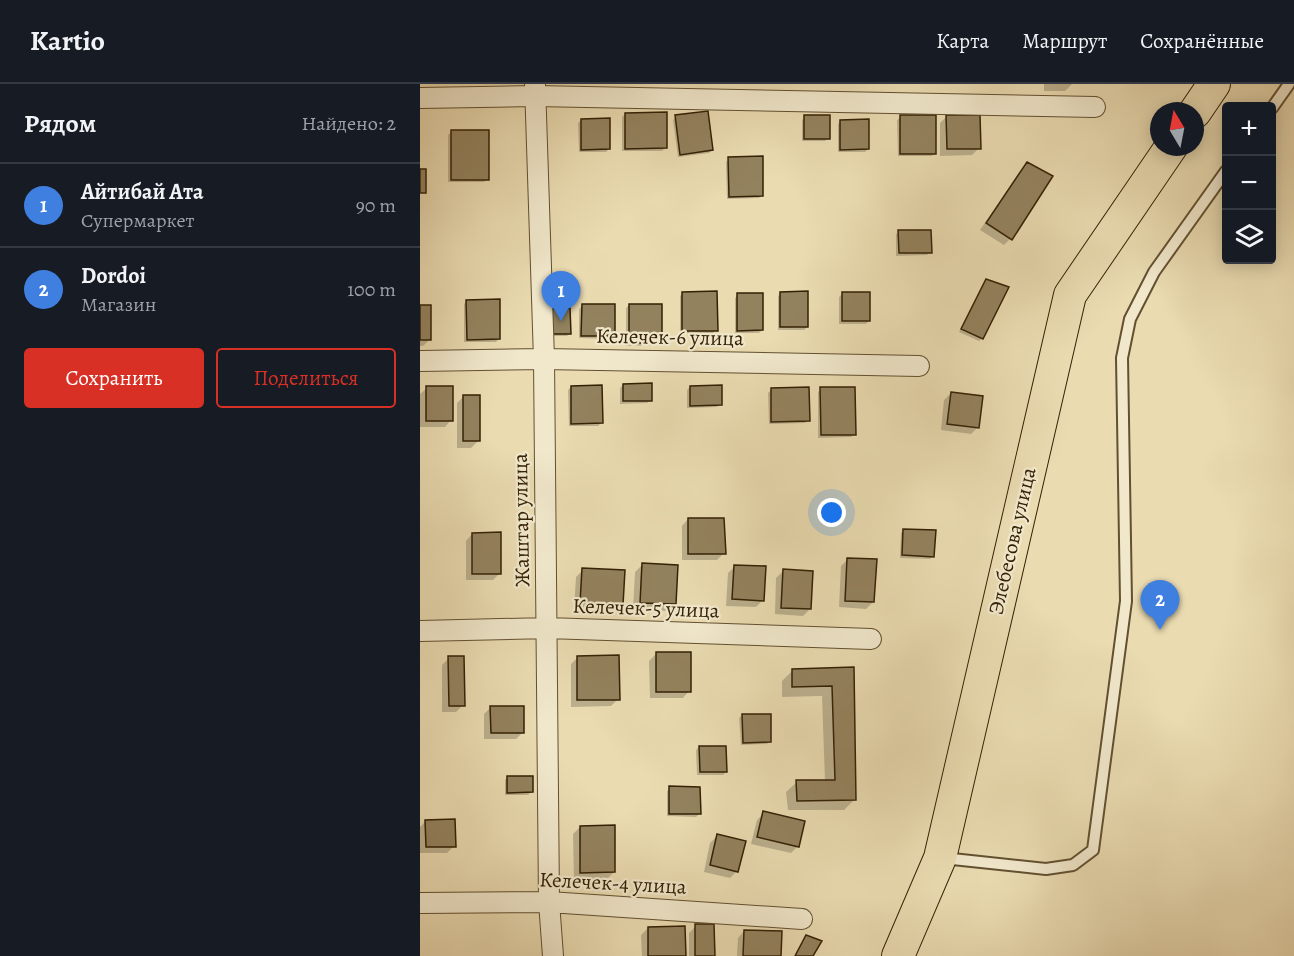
<!DOCTYPE html>
<html lang="ru">
<meta charset="utf-8">
<style>
body{margin:0;font-family:Alegreya,serif;background:#20242c;color:#f1f3f6}
.controls{position:absolute;right:18px;top:18px;display:grid;overflow:hidden;border-radius:6px;box-shadow:0 3px 15px #0003}
.controls button{width:54px;height:54px;display:grid;place-items:center;padding:0;border:0;border-bottom:2px solid #363941;background:#171b24;color:#f1f3f6;font:30px sans-serif}
.compass{position:absolute;left:730px;top:18px;width:54px;height:54px;border-radius:50%;background:#171b24;box-shadow:0 3px 15px #0003;rotate:350deg}
.you{position:absolute;left:412px;top:429px;width:21px;height:21px;margin:-15px;border:4px solid #fff;border-radius:50%;background:#1a73e8;box-shadow:0 0 0 9px #1a73e833}
.badge{display:grid;place-items:center;width:39px;height:39px;border-radius:50%;background:#d93025;color:#fff;font-size:20px;font-weight:700}
.pin{position:absolute;translate:-50% -50px;filter:drop-shadow(0 2px 3px #0008)}
.pin::after{content:'';position:absolute;top:32px;width:21px;height:18px;background:inherit;clip-path:polygon(0 0,100% 0,50% 100%)}
.list{margin:0;padding:0;list-style:none}
h2{display:flex;justify-content:space-between;align-items:center;height:78px;margin:0;padding:0 24px;font-size:26px}
h2 small{font-size:20px;font-weight:400;color:#9ea1a6}
.list li{display:grid;grid-template-columns:39px 1fr auto;gap:18px;align-items:center;box-sizing:border-box;height:84px;padding:0 24px;border-top:2px solid #363941}
.list b{display:block;font-size:22px;white-space:nowrap}
.list p{margin:0;font-size:20px;white-space:nowrap;color:#9ea1a6}
.list em{font-size:20px;font-style:normal;color:#9ea1a6}
.actions{display:flex;gap:12px;padding:18px 24px}
.actions a{flex:1;padding:14px 0;border:2px solid #d93025;border-radius:6px;text-align:center;font-size:21px;color:#d93025}
.actions .main{background:#d93025;color:#fff}
.icon{flex:none;width:33px;height:33px;fill:none;stroke:currentColor;stroke-width:2;stroke-linecap:round;stroke-linejoin:round}
.map{position:relative;flex:none;width:874px;height:872px;overflow:hidden}
header{display:flex;align-items:center;gap:36px;box-sizing:border-box;height:84px;padding:0 30px;background:#171b24;border-bottom:2px solid #363941}
header strong{font-size:28px}
nav{display:flex;gap:33px;margin-inline-start:auto;font-size:21px}
main{display:flex}
aside{flex:1;background:#171b24}
.map>svg:first-child{display:block}
.shadow{fill:#0003}
.building{fill:#93825e;stroke:#342105;stroke-width:1.5}
.lines{fill:none;stroke-linecap:round;stroke-linejoin:round}
.lane-casing{stroke:#625030;stroke-width:14}
.street-casing{stroke:#625030;stroke-width:22}
.primary-casing{stroke:#342105;stroke-width:34}
.lane{stroke:#f1e8cc;stroke-width:10}
.street{stroke:#f1e8cc;stroke-width:20}
.primary{stroke:#eadbb1;stroke-width:32}
.labels{text-anchor:middle;dominant-baseline:central;stroke-width:4.5;stroke-linejoin:round;paint-order:stroke}
.street-label{font-size:21px;fill:#342105;stroke:#f1e8cc}
</style>
<header>
<strong>Kartio</strong>
<nav><a>Карта</a><a>Маршрут</a><a>Сохранённые</a></nav>
</header>
<main>
<aside>
<h2>Рядом<small>Найдено: 2</small></h2>
<ul class="list">
<li><span class="badge" style="background:#3f7fe0">1</span><div><b>Айтибай Ата</b><p>Супермаркет</p></div><em>90 m</em></li>
<li><span class="badge" style="background:#3f7fe0">2</span><div><b>Dordoi</b><p>Магазин</p></div><em>100 m</em></li>
</ul>
<div class="actions"><a class="main">Сохранить</a><a>Поделиться</a></div>
</aside>
<div class="map">
<svg width="874" height="872" viewBox="0 0 874 872">
<rect width="100%" height="100%" fill="#eadbb1"/>
<filter id="stains"><feTurbulence type="fractalNoise" baseFrequency=".00333" numOctaves="4"/><feColorMatrix values="0 0 0 0 .2 0 0 0 0 .09 0 0 0 0 .02 0 0 0 .5 -.17"/></filter>
<radialGradient id="worn" r=".72"><stop offset=".6" stop-color="#630" stop-opacity="0"/><stop offset="1" stop-color="#630" stop-opacity=".3"/></radialGradient>
<path class="shadow" d="M 624,0 L 652,0 L 645,7 L 624,7 Z
M 205,30 L 245,64 L 242,67 L 202,67 L 202,33 Z
M 527,32 L 559,64 L 552,71 L 520,72 L 520,39 Z
M 256,33 L 292,66 L 289,69 L 258,73 L 253,36 Z
M 385,33 L 408,54 L 405,57 L 382,57 L 382,36 Z
M 481,33 L 515,69 L 512,72 L 478,72 L 477,36 Z
M 161,36 L 189,65 L 186,68 L 159,68 L 158,39 Z
M 421,37 L 448,65 L 445,68 L 418,68 L 418,40 Z
M 31,48 L 67,95 L 64,98 L 28,98 L 28,51 Z
M 309,75 L 342,111 L 339,114 L 307,115 L 306,78 Z
M 607,80 L 590,155 L 584,161 L 560,146 L 600,87 Z
M 479,147 L 510,168 L 507,171 L 476,172 L 476,150 Z
M 564,200 L 562,254 L 559,257 L 539,248 Z
M 263,209 L 296,246 L 293,249 L 260,249 L 260,212 Z
M 361,209 L 387,243 L 384,246 L 358,246 L 358,212 Z
M 422,210 L 449,237 L 446,240 L 419,240 L 419,213 Z
M 318,211 L 342,246 L 339,249 L 315,249 L 315,214 Z
M 47,217 L 79,255 L 76,258 L 44,258 L 44,220 Z
M 209,221 L 240,258 L 237,261 L 206,262 L 206,224 Z
M 0,222 L 10,255 L 3,262 L 0,262 Z
M 162,222 L 194,252 L 191,255 L 159,254 L 159,225 Z
M 129,230 L 150,249 L 147,252 L 129,252 Z
M 203,301 L 231,316 L 227,319 L 200,320 L 200,304 Z
M 151,303 L 181,339 L 178,342 L 149,342 L 148,306 Z
M 270,303 L 300,320 L 297,323 L 267,324 L 267,306 Z
M 7,304 L 31,336 L 25,343 L 0,343 L 0,310 Z
M 401,305 L 434,350 L 431,353 L 398,354 L 398,308 Z
M 351,306 L 388,336 L 385,339 L 349,340 L 348,309 Z
M 531,309 L 558,343 L 551,350 L 521,346 L 524,316 Z
M 44,312 L 58,357 L 51,364 L 37,364 L 37,319 Z
M 268,435 L 304,469 L 297,476 L 262,476 L 262,442 Z
M 484,446 L 513,472 L 510,475 L 480,474 L 481,449 Z
M 52,450 L 80,489 L 73,496 L 46,496 L 46,457 Z
M 428,475 L 453,518 L 446,525 L 419,523 L 421,482 Z
M 222,481 L 254,520 L 247,527 L 213,525 L 215,488 Z
M 315,482 L 343,516 L 336,523 L 306,522 L 308,489 Z
M 163,486 L 202,521 L 195,527 L 154,526 L 156,493 Z
M 363,487 L 390,525 L 383,532 L 355,530 L 356,494 Z
M 236,570 L 269,607 L 263,614 L 230,614 L 229,577 Z
M 158,573 L 198,615 L 191,622 L 151,623 L 151,580 Z
M 29,574 L 43,621 L 36,628 L 22,628 L 22,581 Z
M 432,584 L 434,716 L 424,726 L 368,726 L 366,708 L 377,698 L 405,697 L 402,612 L 362,613 L 362,597 L 373,586 Z
M 71,623 L 103,648 L 96,655 L 64,655 L 64,630 Z
M 322,631 L 350,657 L 347,660 L 321,661 L 319,634 Z
M 279,663 L 306,688 L 303,691 L 277,691 L 276,666 Z
M 88,693 L 111,708 L 108,711 L 85,711 L 85,696 Z
M 250,704 L 279,730 L 276,733 L 247,732 L 247,707 Z
M 344,729 L 378,762 L 371,769 L 331,760 L 337,736 Z
M 6,737 L 34,762 L 27,769 L 0,769 L 0,743 Z
M 160,743 L 194,788 L 187,795 L 154,795 L 153,750 Z
M 297,752 L 317,787 L 310,794 L 284,788 L 290,759 Z
M 276,842 L 293,872 L 269,872 L 269,849 Z
M 228,844 L 264,872 L 222,872 L 221,851 Z
M 324,847 L 359,872 L 317,872 L 318,854 Z"/>
<path class="building" d="M 288,27 L 293,66 L 260,71 L 255,31 Z
M 247,28 L 247,64 L 205,65 L 205,29 Z
M 384,31 L 410,31 L 410,55 L 384,55 Z
M 480,31 L 516,31 L 516,70 L 480,70 Z
M 526,31 L 560,31 L 561,65 L 527,65 Z
M 190,34 L 190,65 L 161,66 L 161,35 Z
M 449,35 L 449,65 L 420,66 L 420,36 Z
M 31,46 L 69,46 L 69,96 L 31,96 Z
M 343,72 L 343,112 L 309,113 L 308,73 Z
M 607,78 L 633,92 L 592,156 L 566,139 Z
M 0,85 L 6,85 L 6,109 L 0,109 Z
M 478,146 L 511,146 L 512,169 L 479,169 Z
M 566,195 L 589,203 L 563,255 L 541,245 Z
M 297,207 L 298,247 L 262,247 L 262,208 Z
M 388,207 L 388,243 L 360,243 L 360,208 Z
M 422,208 L 450,208 L 450,237 L 422,237 Z
M 317,209 L 343,209 L 343,246 L 317,247 Z
M 80,215 L 80,255 L 47,256 L 46,216 Z
M 162,220 L 195,220 L 195,252 L 161,252 Z
M 209,220 L 242,220 L 242,259 L 209,259 Z
M 0,221 L 11,221 L 11,256 L 0,256 Z
M 150,224 L 151,250 L 132,250 L 131,225 Z
M 232,299 L 232,317 L 203,317 L 203,300 Z
M 182,301 L 183,339 L 151,340 L 151,302 Z
M 302,301 L 302,321 L 270,322 L 270,302 Z
M 6,302 L 33,302 L 33,337 L 6,337 Z
M 389,303 L 390,337 L 351,338 L 351,304 Z
M 400,303 L 435,303 L 436,351 L 401,351 Z
M 531,308 L 563,312 L 559,344 L 527,340 Z
M 43,311 L 60,311 L 60,357 L 43,357 Z
M 268,434 L 304,434 L 306,470 L 268,470 Z
M 483,445 L 516,446 L 514,473 L 482,471 Z
M 81,448 L 81,490 L 52,490 L 52,449 Z
M 427,474 L 457,475 L 454,518 L 425,517 Z
M 222,479 L 258,481 L 256,520 L 220,519 Z
M 314,481 L 346,482 L 344,517 L 312,515 Z
M 162,484 L 205,486 L 203,521 L 160,519 Z
M 363,485 L 393,487 L 391,525 L 361,524 Z
M 236,568 L 271,568 L 271,608 L 236,608 Z
M 199,571 L 200,616 L 157,616 L 157,572 Z
M 28,572 L 44,572 L 45,622 L 29,622 Z
M 434,583 L 436,716 L 377,717 L 376,696 L 415,696 L 412,602 L 372,603 L 372,585 Z
M 70,622 L 104,622 L 104,649 L 71,649 Z
M 322,630 L 351,630 L 351,658 L 323,659 Z
M 279,662 L 306,662 L 307,688 L 280,688 Z
M 87,692 L 113,692 L 113,708 L 87,709 Z
M 249,702 L 280,703 L 281,730 L 249,730 Z
M 343,727 L 385,737 L 379,763 L 337,753 Z
M 35,735 L 36,763 L 6,763 L 5,736 Z
M 195,741 L 195,788 L 160,789 L 160,742 Z
M 297,750 L 326,757 L 318,788 L 290,781 Z
M 275,840 L 294,840 L 295,872 L 275,872 Z
M 265,842 L 266,872 L 228,872 L 228,843 Z
M 324,846 L 362,847 L 361,872 L 323,872 Z
M 386,851 L 402,857 L 393,872 L 375,872 Z"/>
<g class="lines">
<g class="lane-casing">
<path id="lane" d="M 852,24 L 869,0
M 523,774 L 626,785 L 653,781 L 673,766 L 706,517 L 702,274 L 710,235 L 734,188 L 806,87"/>
</g>
<g class="street-casing">
<path id="street" d="M 115,0 L 124,275 L 129,818 L 133,872
M 0,14 L 115,12 L 675,23
M 0,277 L 124,275 L 499,282
M 0,547 L 127,544 L 451,555
M 0,819 L 129,818 L 382,835"/>
</g>
<g class="primary-casing">
<path id="primary" d="M 775,28 L 794,0
M 478,872 L 520,774 L 650,211 L 751,63"/>
</g>
<use href="#lane" class="lane"/>
<use href="#street" class="street"/>
<use href="#primary" class="primary"/>
</g>
<g class="labels">
<g class="street-label">
<text transform="translate(250 253) rotate(1)">Келечек-6 улица</text>
<text transform="translate(101 436) rotate(-91)">Жаштар улица</text>
<text transform="translate(592 457) rotate(-77)">Элебесова улица</text>
<text transform="translate(226 524) rotate(2)">Келечек-5 улица</text>
<text transform="translate(193 799) rotate(3)">Келечек-4 улица</text>
</g>
</g>
<rect width="100%" height="100%" filter="url(#stains)"/>
<rect width="100%" height="100%" fill="url(#worn)"/>
</svg>
<div class="controls">
<button>+</button>
<button>−</button>
<button><svg class="icon" aria-label="layers" viewBox="0 0 24 24"><path d="M12 4l9 5-9 5-9-5zM3 14l9 5 9-5"/></svg></button>
</div>
<svg class="compass" viewBox="-18 -18 36 36"><path d="M0-13l5 13h-10z" fill="#e53935"/><path d="M0 13l5-13h-10z" fill="#9ea1a6"/></svg>
<div class="you"></div>
<div class="pin badge" style="left:141px;top:237px;background:#3f7fe0">1</div>
<div class="pin badge" style="left:740px;top:546px;background:#3f7fe0">2</div>
</div>
</main>
